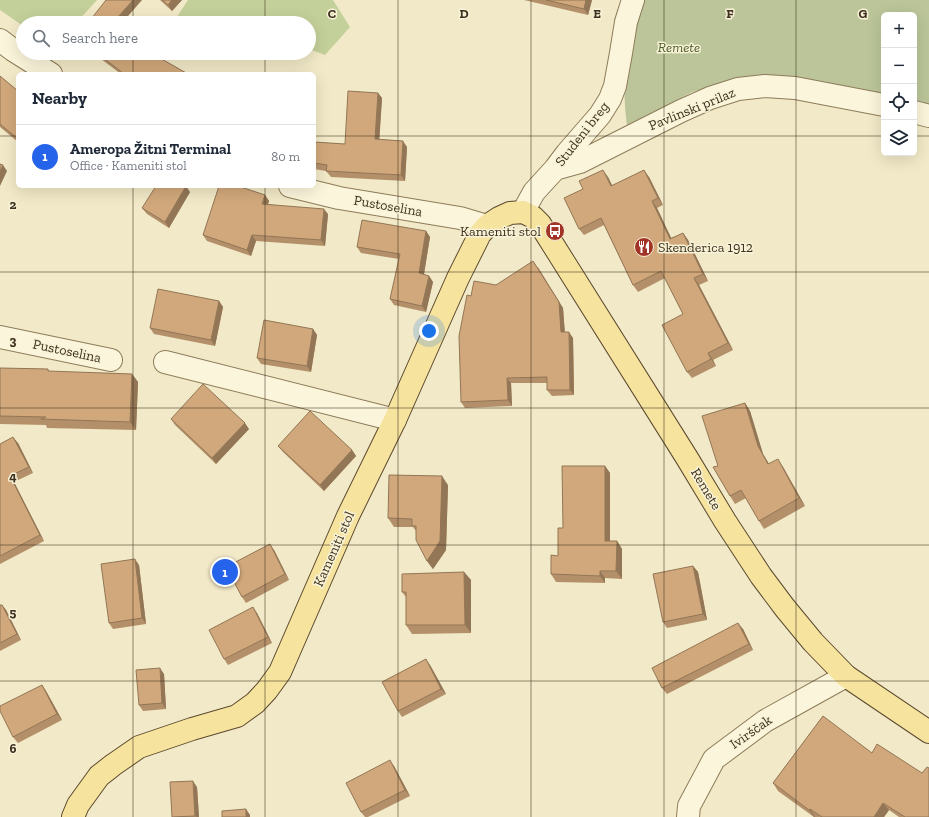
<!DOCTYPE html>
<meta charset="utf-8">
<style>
body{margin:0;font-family:"Zilla Slab",serif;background:#f6f6f7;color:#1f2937}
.controls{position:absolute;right:12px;top:12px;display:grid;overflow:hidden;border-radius:6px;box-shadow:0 4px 16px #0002}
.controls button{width:36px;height:36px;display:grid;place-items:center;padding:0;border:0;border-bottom:1px solid #e0e1e3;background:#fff;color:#1f2937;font:20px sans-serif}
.you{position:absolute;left:429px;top:331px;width:14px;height:14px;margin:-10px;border:3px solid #fff;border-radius:50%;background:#1a73e8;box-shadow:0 0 0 6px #1a73e833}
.badge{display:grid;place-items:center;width:26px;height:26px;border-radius:50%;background:#2563eb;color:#fff;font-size:13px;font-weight:700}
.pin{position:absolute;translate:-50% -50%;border:2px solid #fff;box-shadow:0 1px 4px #0006}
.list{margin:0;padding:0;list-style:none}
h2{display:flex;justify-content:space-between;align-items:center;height:52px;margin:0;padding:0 16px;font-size:17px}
h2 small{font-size:13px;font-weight:400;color:#747a83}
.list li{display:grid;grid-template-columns:26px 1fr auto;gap:12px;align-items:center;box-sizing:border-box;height:64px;padding:0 16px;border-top:1px solid #e0e1e3}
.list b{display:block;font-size:15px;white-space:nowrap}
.list p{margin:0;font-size:13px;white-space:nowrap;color:#747a83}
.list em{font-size:13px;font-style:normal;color:#747a83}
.icon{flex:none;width:22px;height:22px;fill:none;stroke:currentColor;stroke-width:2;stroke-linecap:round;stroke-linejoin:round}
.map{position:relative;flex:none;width:929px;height:817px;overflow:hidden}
.search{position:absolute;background:#fff;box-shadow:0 4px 16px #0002;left:16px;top:16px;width:300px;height:44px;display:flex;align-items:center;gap:10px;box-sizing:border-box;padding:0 14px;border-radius:22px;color:#747a83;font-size:15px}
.panel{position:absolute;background:#fff;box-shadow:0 4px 16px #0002;left:16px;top:72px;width:300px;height:116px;border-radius:6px}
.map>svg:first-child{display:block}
.green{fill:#c4d09a}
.cemetery{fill:#bbc599}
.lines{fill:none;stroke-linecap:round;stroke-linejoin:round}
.minor-casing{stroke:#8e7c5b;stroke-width:24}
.major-casing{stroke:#5c492f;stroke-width:24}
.minor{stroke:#fbf5db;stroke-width:22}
.major{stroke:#f5e39e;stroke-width:22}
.wall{fill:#b4906a}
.shaded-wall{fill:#927656}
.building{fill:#d1a87b;stroke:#927656}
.grid{fill:none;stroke:#3e311f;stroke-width:1;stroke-opacity:0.55}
.labels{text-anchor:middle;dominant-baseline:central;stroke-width:3;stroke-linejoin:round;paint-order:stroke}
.park-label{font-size:14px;font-style:italic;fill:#485b25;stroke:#f8f2d7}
.street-label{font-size:14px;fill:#3e311f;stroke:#f8f2d7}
.poi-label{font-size:14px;fill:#3e311f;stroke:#f8f2d7;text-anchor:end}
.grid-label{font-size:13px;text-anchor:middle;font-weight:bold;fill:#3e311f;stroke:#f8f2d7;stroke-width:3;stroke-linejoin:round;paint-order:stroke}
</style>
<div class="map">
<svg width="929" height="817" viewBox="0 0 929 817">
<rect width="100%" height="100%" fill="#f1e9c7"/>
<path class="green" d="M 0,0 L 97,0 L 76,23 L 23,23 L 23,26 L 0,10 Z
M 188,0 L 333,0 L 350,27 L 325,55 L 309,49 L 309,23 L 173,23 Z"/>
<path class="cemetery" d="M 643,0 L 929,0 L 929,108 L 914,103 L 914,15 L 884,15 L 884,95 L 801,79 L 757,75 L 729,81 L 692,92 L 627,126 C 625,108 623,89 626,70 C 629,46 637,23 643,0 Z"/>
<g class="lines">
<g class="minor-casing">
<path id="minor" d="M 0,40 L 13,50 L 51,74
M 914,112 L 929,116
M 555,169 L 580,162 L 681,111 L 710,98 L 738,89 L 765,86 L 795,88 L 884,105
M 290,186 L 339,198 L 460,218 L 487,226
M 523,212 L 534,192 L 555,169 L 567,153 L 600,115 L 610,99 L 615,86 L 621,53 L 626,22 L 633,0
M 0,337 L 111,360
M 165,362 L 395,420
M 688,817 L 689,806 L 714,759 L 765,721 L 846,676"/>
</g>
<g class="major-casing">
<path id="major" d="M 73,817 L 78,805 L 99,776 L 113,765 L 139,747 L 192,729 L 237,716 L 255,703 L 267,690 L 280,672 L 348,516 L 395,420 L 458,278 L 480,234 L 487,226 L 499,218 L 510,213 L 523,212 L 533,217 L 540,224 L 687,458 L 725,521 L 761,576 L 785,608 L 813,642 L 846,676 L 929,732"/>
</g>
<use href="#minor" class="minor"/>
<use href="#major" class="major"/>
</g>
<path class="wall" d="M 160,0 L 182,0 L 172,11 Z
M 524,0 L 592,0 L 588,15 Z
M 93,53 L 151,53 L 188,74 L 121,74 Z
M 0,76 L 18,91 L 18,142 L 0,127 Z
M 378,93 L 382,98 L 379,140 L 407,147 L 405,181 L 331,177 L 326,171 L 314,169 L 314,142 L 345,144 Z
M 608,177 L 612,186 L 649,177 L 663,205 L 657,208 L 671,238 L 683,233 L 688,240 L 708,281 L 699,285 L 733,350 L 713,360 L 716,366 L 692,378 L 687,372 L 683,314 L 665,278 L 638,292 L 633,285 L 604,225 L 584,235 L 579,229 Z
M 190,192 L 169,228 L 147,214 L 142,208 Z
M 265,195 L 269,201 L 268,204 L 328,214 L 325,246 L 256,241 L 251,256 L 207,241 L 203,235 Z
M 426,231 L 430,237 L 424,275 L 429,276 L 433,282 L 426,312 L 394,305 L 390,299 L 399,259 L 361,253 L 357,247 Z
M 538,267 L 563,308 L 565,332 L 573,338 L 574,395 L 552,396 L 547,390 L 547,383 L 511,383 L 512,406 L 465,408 L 461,402 L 496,285 Z
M 219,301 L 223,307 L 215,346 L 154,334 L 150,328 Z
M 313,329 L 317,335 L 311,372 L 261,364 L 257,358 Z
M 0,368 L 48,369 L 49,372 L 132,374 L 138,382 L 136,430 L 47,428 L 46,425 L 0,424 Z
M 745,403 L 750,411 L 763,454 L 769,464 L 783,467 L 805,506 L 764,529 L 759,521 L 746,498 L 735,504 L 730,496 L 718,466 Z
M 171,419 L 249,429 L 216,464 L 175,425 Z
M 18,443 L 33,473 L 14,482 L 44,541 L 0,564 L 0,444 Z
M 278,446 L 352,450 L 356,456 L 324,491 L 283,452 Z
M 605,466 L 610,473 L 610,541 L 617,541 L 622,549 L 622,579 L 605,578 L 605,583 L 556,582 L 551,574 L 558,556 L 563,528 Z
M 448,485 L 446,550 L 433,569 L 427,561 L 416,531 L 413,527 L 394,527 L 388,518 Z
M 274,550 L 289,580 L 246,603 L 242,597 Z
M 139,565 L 146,624 L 113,629 L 109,623 Z
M 693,566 L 698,572 L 707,620 L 667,628 L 663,622 Z
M 464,572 L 471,580 L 471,633 L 412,634 L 406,625 L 406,597 L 402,592 Z
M 0,605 L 2,605 L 6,610 L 21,640 L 0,651 Z
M 257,613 L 272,643 L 228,665 L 224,659 Z
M 743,629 L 753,650 L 667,694 L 662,688 Z
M 430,665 L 446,694 L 402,717 L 398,711 Z
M 164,674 L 166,709 L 143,711 L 139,705 Z
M 42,685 L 46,691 L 62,720 L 18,743 L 13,737 Z
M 823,716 L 929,817 L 899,817 L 889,810 L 884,817 L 814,817 L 778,791 L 773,783 Z
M 394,766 L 410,796 L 368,817 L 365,817 L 361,812 Z
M 197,787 L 199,817 L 172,817 Z"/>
<path class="shaded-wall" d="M 133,0 L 142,0 L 122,23 L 117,18 Z
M 172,0 L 182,0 L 172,11 L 168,5 Z
M 586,0 L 592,0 L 588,15 L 584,9 Z
M 378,93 L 382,98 L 379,145 L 375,139 Z
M 403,141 L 407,147 L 405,181 L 401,175 Z
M 3,165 L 7,171 L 0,186 L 0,171 Z
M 603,170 L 608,177 L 616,193 L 611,186 Z
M 644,170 L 649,177 L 663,205 L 658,198 Z
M 186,186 L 190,192 L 169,228 L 165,222 Z
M 265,195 L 269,201 L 266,210 L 262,204 Z
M 652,201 L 657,208 L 675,246 L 670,239 Z
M 324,209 L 328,214 L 325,246 L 321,240 Z
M 426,231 L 430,237 L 423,279 L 419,273 Z
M 683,233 L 688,240 L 708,281 L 703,274 Z
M 252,235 L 256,241 L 251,256 L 247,250 Z
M 533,261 L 563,308 L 565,338 L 561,332 Z
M 429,276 L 433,282 L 426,312 L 422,306 Z
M 694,278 L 699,285 L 733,350 L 728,343 Z
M 219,301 L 223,307 L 215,346 L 211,340 Z
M 313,329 L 317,335 L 311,372 L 307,366 Z
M 569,332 L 573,338 L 574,395 L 570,390 Z
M 708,353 L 713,360 L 716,366 L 711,359 Z
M 132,374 L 138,382 L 136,430 L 130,422 Z
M 507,378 L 511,383 L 512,406 L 508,400 Z
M 745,403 L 750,411 L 763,454 L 774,472 L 768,464 L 758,446 Z
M 245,423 L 249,429 L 216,464 L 212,458 Z
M 13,437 L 18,443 L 33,473 L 29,467 Z
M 352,450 L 356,456 L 324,491 L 320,485 Z
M 778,459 L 783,467 L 805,506 L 799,498 Z
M 605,466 L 610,473 L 610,548 L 605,541 Z
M 10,476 L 14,482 L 44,541 L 40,535 Z
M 442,476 L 448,485 L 446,550 L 433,569 L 427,561 Z
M 617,541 L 622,549 L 622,579 L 616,571 Z
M 270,544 L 274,550 L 289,580 L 285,574 Z
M 135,559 L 139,565 L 146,624 L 142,618 Z
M 693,566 L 698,572 L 707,620 L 703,614 Z
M 600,571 L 605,578 L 605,583 L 600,576 Z
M 464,572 L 471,580 L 471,633 L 465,625 Z
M 2,605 L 6,610 L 21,640 L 17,634 Z
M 253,607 L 257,613 L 272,643 L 268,637 Z
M 738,623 L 743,629 L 753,650 L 749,644 Z
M 426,659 L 430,665 L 446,694 L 441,689 Z
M 160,668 L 164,674 L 166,709 L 162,703 Z
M 42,685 L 46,691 L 62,720 L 57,714 Z
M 390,760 L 394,766 L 410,796 L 405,790 Z
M 193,781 L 197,787 L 199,817 L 196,817 L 195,816 Z
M 883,803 L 889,810 L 884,817 L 874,817 Z
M 246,809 L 250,815 L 250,817 L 246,817 Z
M 810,809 L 815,817 L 814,817 L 809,810 Z"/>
<path class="building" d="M 106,0 L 133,0 L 117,18 L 123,23 L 88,23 Z
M 162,0 L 172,0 L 168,5 Z
M 546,0 L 586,0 L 584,9 Z
M 97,53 L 151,53 L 188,74 L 124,74 Z
M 0,76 L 18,91 L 18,139 L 0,124 Z
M 348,91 L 378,93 L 375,139 L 403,141 L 401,175 L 326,171 L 327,165 L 314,163 L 314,142 L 345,144 Z
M 0,164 L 3,165 L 0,171 Z
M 603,170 L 611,186 L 644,170 L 658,198 L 652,201 L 670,239 L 683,233 L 703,274 L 694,278 L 728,343 L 708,353 L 711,359 L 687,372 L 662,325 L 683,314 L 661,271 L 633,285 L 601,218 L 579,229 L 564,198 L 583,189 L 579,181 Z
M 156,186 L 186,186 L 165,222 L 142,208 Z
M 219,186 L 238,186 L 265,195 L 262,204 L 324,209 L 321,240 L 252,235 L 247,250 L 203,235 Z
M 362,220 L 426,231 L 419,273 L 429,276 L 422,306 L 390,299 L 400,254 L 357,247 Z
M 533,261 L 559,302 L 561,332 L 569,332 L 570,390 L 547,390 L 547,377 L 507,378 L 508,400 L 461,402 L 459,336 L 467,295 L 471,296 L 474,281 L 496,285 Z
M 158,289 L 219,301 L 211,340 L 150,328 Z
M 264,320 L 313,329 L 307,366 L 257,358 Z
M 0,368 L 48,369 L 48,371 L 132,374 L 130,422 L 41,419 L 46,417 L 0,416 Z
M 203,384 L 245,423 L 212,458 L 171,419 Z
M 745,403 L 758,446 L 768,464 L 778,459 L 799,498 L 759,521 L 741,490 L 730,496 L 713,467 L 718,466 L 702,416 Z
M 310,411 L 352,450 L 320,485 L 278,446 Z
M 13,437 L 29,467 L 10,476 L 40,535 L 0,556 L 0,444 Z
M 562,466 L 605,466 L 605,541 L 617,541 L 616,571 L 600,571 L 600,576 L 551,574 L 551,555 L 558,556 L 558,528 L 563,528 Z
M 389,475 L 442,476 L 440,541 L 427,561 L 416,540 L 416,526 L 412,526 L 412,519 L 388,518 Z
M 270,544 L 285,574 L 242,597 L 226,567 Z
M 135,559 L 142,618 L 109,623 L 101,564 Z
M 693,566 L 703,614 L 663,622 L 653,574 Z
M 464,572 L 465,625 L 406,625 L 406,592 L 402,592 L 402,574 Z
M 0,605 L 2,605 L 17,634 L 0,643 Z
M 253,607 L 268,637 L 224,659 L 209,630 Z
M 738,623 L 749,644 L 662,688 L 652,668 Z
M 426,659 L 441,689 L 398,711 L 382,682 Z
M 160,668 L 162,703 L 139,705 L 136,670 Z
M 42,685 L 57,714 L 13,737 L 0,711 L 0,706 Z
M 823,716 L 872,753 L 877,744 L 922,773 L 927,767 L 929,768 L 929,817 L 905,817 L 883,803 L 874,817 L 822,817 L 810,809 L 809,810 L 773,783 Z
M 390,760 L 405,790 L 361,812 L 346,783 Z
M 193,781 L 195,816 L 172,817 L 170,782 Z
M 246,809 L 246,817 L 222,817 L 222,811 Z"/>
<path class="grid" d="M 133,0 L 133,23M 265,0 L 265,23M 398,0 L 398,817M 531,0 L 531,817M 664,0 L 664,817M 796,0 L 796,817M 133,53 L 133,74M 265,53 L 265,74M 0,136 L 18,136M 314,136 L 884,136M 914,136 L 929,136M 133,186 L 133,817M 265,186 L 265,817M 0,272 L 929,272M 0,408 L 929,408M 0,545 L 929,545M 0,681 L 929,681"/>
<defs>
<g id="bus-disc" transform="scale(1)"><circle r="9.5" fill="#a13327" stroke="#f8f2d7"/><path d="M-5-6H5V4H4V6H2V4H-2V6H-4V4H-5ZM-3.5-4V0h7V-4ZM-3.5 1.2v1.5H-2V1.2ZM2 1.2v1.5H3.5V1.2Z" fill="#fff"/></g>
<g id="restaurant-disc" transform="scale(1)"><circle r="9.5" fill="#a13327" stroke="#f8f2d7"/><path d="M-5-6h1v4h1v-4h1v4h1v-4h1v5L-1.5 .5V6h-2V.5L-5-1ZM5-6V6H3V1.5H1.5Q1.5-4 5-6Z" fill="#fff"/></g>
</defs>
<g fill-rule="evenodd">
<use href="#bus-disc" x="555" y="231"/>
<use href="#restaurant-disc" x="644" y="247"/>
</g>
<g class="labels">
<g class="park-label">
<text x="679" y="47">Remete</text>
</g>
<g class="street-label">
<text transform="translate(692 109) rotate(-22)">Pavlinski prilaz</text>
<text transform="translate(582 134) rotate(-52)">Studeni breg</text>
<text transform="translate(388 206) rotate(10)">Pustoselina</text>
<text transform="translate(67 351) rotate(12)">Pustoselina</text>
<text transform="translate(706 489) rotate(59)">Remete</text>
<text transform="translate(334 549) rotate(-66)">Kameniti stol</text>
<text transform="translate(751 732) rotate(-35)">Ivirščak</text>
</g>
<g class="poi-label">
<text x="541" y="231">Kameniti stol</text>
<text x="658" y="247" text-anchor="start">Skenderica 1912</text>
</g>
</g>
<g class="grid-label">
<text x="332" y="18">C</text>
<text x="464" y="18">D</text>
<text x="597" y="18">E</text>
<text x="730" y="18">F</text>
<text x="863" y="18">G</text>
<text x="13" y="209">2</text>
<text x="13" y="345">3</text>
<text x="13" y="481">4</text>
<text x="13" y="617">5</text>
<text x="13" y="753">6</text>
</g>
</svg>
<div class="controls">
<button>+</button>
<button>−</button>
<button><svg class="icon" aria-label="locate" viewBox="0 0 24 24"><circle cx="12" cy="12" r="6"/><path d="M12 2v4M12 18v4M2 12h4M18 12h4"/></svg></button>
<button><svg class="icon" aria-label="layers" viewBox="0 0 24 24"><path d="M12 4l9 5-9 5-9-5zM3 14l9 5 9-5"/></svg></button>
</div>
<div class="you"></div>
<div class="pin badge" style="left:225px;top:572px">1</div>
<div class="search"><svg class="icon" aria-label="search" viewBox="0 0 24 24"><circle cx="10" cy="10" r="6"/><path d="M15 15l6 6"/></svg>Search here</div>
<section class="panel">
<h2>Nearby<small></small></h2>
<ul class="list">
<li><span class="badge">1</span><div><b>Ameropa Žitni Terminal</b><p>Office · Kameniti stol</p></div><em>80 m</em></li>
</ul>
</section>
</div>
